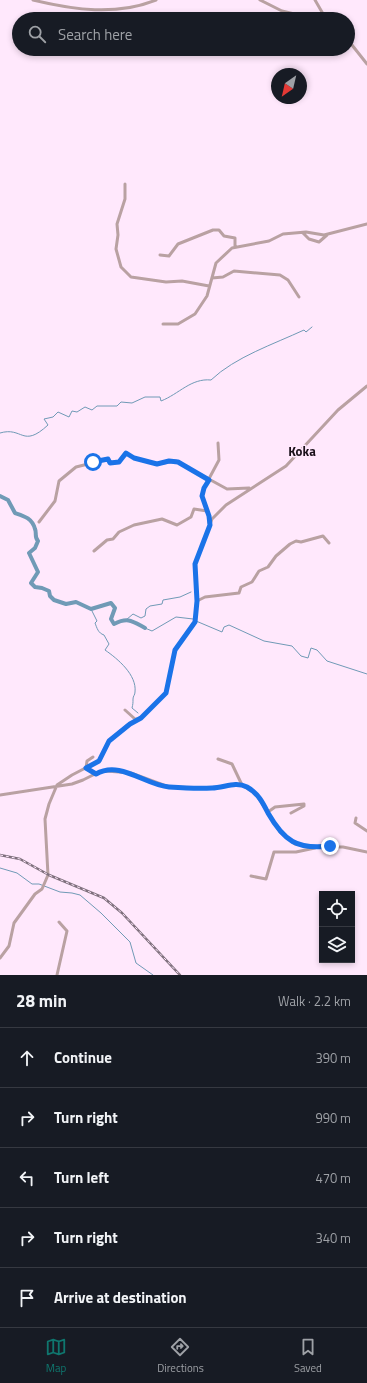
<!DOCTYPE html>
<meta charset="utf-8">
<style>
body{margin:0;font-family:"Titillium Web",sans-serif;background:#242831;color:#f1f3f6}
.controls{position:absolute;right:12px;bottom:12px;display:grid;overflow:hidden;border-radius:0px;box-shadow:0 2px 6px #0003}
.controls button{width:36px;height:36px;display:grid;place-items:center;padding:0;border:0;border-bottom:1px solid #363941;background:#171b24;color:#f1f3f6;font:20px sans-serif}
.compass{position:absolute;left:271px;top:68px;width:36px;height:36px;border-radius:50%;background:#171b24;box-shadow:0 2px 6px #0003;rotate:214deg}
.stop{position:absolute;width:12px;height:12px;margin:-9px;border:3px solid #1a73e8;border-radius:50%;background:#fff}
.stop.end{background:#1a73e8;border-color:#fff;box-shadow:0 1px 4px #0008}
.list{margin:0;padding:0;list-style:none}
h2{display:flex;justify-content:space-between;align-items:center;height:52px;margin:0;padding:0 16px;font-size:17px}
h2 small{font-size:13px;font-weight:400;color:#9ea1a6}
.list li{display:grid;grid-template-columns:26px 1fr auto;gap:12px;align-items:center;box-sizing:border-box;height:60px;padding:0 16px;border-top:1px solid #363941}
.list b{display:block;font-size:15px;white-space:nowrap}
.list em{font-size:13px;font-style:normal;color:#9ea1a6}
.icon{flex:none;width:22px;height:22px;fill:none;stroke:currentColor;stroke-width:2;stroke-linecap:round;stroke-linejoin:round}
.map{position:relative;flex:none;width:367px;height:975px;overflow:hidden}
.search{position:absolute;background:#171b24;box-shadow:0 2px 6px #0003;left:12px;right:12px;top:12px;height:44px;display:flex;align-items:center;gap:10px;box-sizing:border-box;padding:0 14px;border-radius:22px;color:#9ea1a6;font-size:15px}
.sheet{height:352px;background:#171b24}
nav{display:flex;justify-content:space-around;align-items:center;box-sizing:border-box;height:56px;border-top:1px solid #363941;background:#171b24;font-size:11px;color:#9ea1a6}
nav a{display:grid;justify-items:center;gap:2px}
nav .on{color:#0f766e}
.map>svg:first-child{display:block}
.lines{fill:none;stroke-linecap:round;stroke-linejoin:round}
.stream{stroke:#709ab6;stroke-width:1}
.river{stroke:#709ab6;stroke-width:4}
.minor{stroke:#b9a1a2;stroke-width:3}
.rail-casing{stroke:#7f707d;stroke-width:2.5}
.rail{stroke:#ffe8fc;stroke-width:1;stroke-dasharray:3;stroke-linecap:butt}
.route{stroke:#1a73e8;stroke-width:5}
.labels{text-anchor:middle;dominant-baseline:central;stroke-width:3;stroke-linejoin:round;paint-order:stroke}
.quarter-label{font-size:13px;font-weight:bold;fill:#1a1019;stroke:#ffe8fc}
</style>
<div class="map">
<svg width="367" height="975" viewBox="0 0 367 975">
<rect width="100%" height="100%" fill="#ffe8fc"/>
<g class="lines">
<path class="stream" d="M 0,433 C 23,426 22,449 48,425 L 44,419 L 53,417 L 58,412 L 69,417 L 72,411 L 77,412 L 85,407 L 92,410 L 97,406 L 117,406 L 121,402 L 132,403 L 145,397 L 160,397 L 161,401 C 179,394 191,378 211,380 C 235,357 274,344 304,330 L 306,332 L 312,327
M 91,609 L 97,621 L 95,623 C 97,628 98,633 104,635 L 109,644 L 105,650 C 118,659 137,675 135,692 C 135,695 133,696 133,699 C 133,703 133,704 132,708 L 138,713
M 126,620 L 133,614 L 141,618 L 145,616 L 146,609 L 150,606 L 162,604 L 163,600 L 180,597 L 191,592
M 196,621 L 222,632 L 224,627 L 229,625 L 264,641 L 292,646 L 301,656 L 308,658 L 311,648 L 317,650 L 327,661 L 367,674
M 145,628 L 152,631 L 176,617 L 193,619
M 0,868 L 17,873 L 32,884 L 39,884 L 60,892 L 72,893 L 80,895 L 101,913 L 130,942 L 136,963 L 153,975"/>
<path class="river" d="M 0,496 L 8,500 L 15,513 C 24,516 32,518 35,529 C 37,533 34,537 38,541 L 35,548 L 29,553 L 38,572 L 31,583 L 35,587 L 42,588 L 49,591 L 50,596 L 54,600 L 66,604 L 76,602 L 91,609 L 111,603 L 115,608 L 111,619 L 114,624 C 128,617 132,621 145,628"/>
<path class="minor" d="M 33,0 C 74,10 116,16 156,0
M 260,0 L 282,11 L 315,19
M 315,0 L 326,19
M 348,40 L 367,64
M 125,184 L 125,199 L 117,224 L 118,235 L 116,249 L 121,267 L 131,277 L 166,282 L 182,281 L 209,286
M 303,233 L 309,239 L 319,242 L 327,235
M 160,255 L 169,256 L 178,244 L 213,230 L 219,230 L 224,236 L 235,238 L 235,246
M 212,278 L 223,277 L 234,271 L 280,275 L 288,280 L 299,297
M 163,324 L 178,324 L 195,314 L 207,296 L 216,263 L 232,248 L 269,241 L 283,234 L 306,232 L 324,235 L 367,224
M 39,522 L 55,501 L 59,481 L 76,467 L 108,459 L 110,463 L 119,462 L 125,453 L 134,458 L 157,464 L 176,461 L 227,489 L 249,488
M 209,523 L 209,516 L 202,496 L 204,488 L 219,460 L 218,443
M 94,551 L 107,540 L 113,539 L 119,532 L 134,525 L 162,519 L 177,525 L 191,517 L 194,509 L 207,511
M 197,601 L 205,597 L 239,593 L 241,587 L 252,582 L 259,571 L 268,567 L 276,556 L 290,544 L 296,541 L 301,542 L 323,536 L 329,543
M 125,710 L 135,719 L 137,719
M 93,757 L 87,761 L 86,768 L 96,774
M 218,759 L 232,764 L 242,785
M 0,795 L 72,784 L 83,780 L 99,772 L 106,771 L 131,773 L 169,787 L 213,788 L 236,784 L 242,785 L 256,794 L 280,832 L 295,844 L 316,847 L 343,847 L 367,852
M 268,812 L 275,807 L 304,804
M 291,813 L 304,806 L 304,804
M 356,818 L 355,823 L 367,831
M 251,876 L 266,879 L 274,852 L 296,852 L 315,848
M 0,958 L 9,946 L 14,923 L 35,894 L 42,889 L 48,875 L 45,819 L 49,804 L 57,785 L 72,775 L 99,761 L 109,741 L 129,724 L 141,718 L 166,693 L 175,650 L 195,622 L 197,601 L 195,564 L 212,519 L 226,505 L 286,466 L 338,410 L 367,386
M 57,975 L 67,931 L 59,922"/>
<g class="rail-casing">
<path id="rail" d="M 0,855 L 20,859 L 49,875 L 104,898 L 122,913 L 180,975"/>
</g>
<use href="#rail" class="rail"/>
</g>
<g class="lines">
<path class="route" d="M 93,462 L 108,459 L 110,463 L 119,462 L 126,453 L 134,458 L 157,464 L 169,461 L 178,462 L 209,480 L 204,488 L 202,496 L 209,516 L 210,525 L 195,564 L 197,601 L 195,622 L 175,650 L 166,693 L 141,718 L 130,724 L 109,741 L 99,761 L 86,768 L 96,774 C 120,760 145,785 169,787 C 183,788 198,789 212,788 C 224,788 235,781 247,787 C 258,793 263,803 268,813 C 284,841 297,850 330,846"/>
</g>
<g class="labels">
<g class="quarter-label">
<text x="302" y="451">Koka</text>
</g>
</g>
</svg>
<div class="controls">
<button><svg class="icon" aria-label="locate" viewBox="0 0 24 24"><circle cx="12" cy="12" r="6"/><path d="M12 2v4M12 18v4M2 12h4M18 12h4"/></svg></button>
<button><svg class="icon" aria-label="layers" viewBox="0 0 24 24"><path d="M12 4l9 5-9 5-9-5zM3 14l9 5 9-5"/></svg></button>
</div>
<svg class="compass" viewBox="-18 -18 36 36"><path d="M0-13l5 13h-10z" fill="#e53935"/><path d="M0 13l5-13h-10z" fill="#9ea1a6"/></svg>
<div class="stop" style="left:93px;top:462px"></div>
<div class="stop end" style="left:330px;top:846px"></div>
<div class="search"><svg class="icon" aria-label="search" viewBox="0 0 24 24"><circle cx="10" cy="10" r="6"/><path d="M15 15l6 6"/></svg>Search here</div>
</div>
<section class="sheet">
<h2>28 min<small>Walk · 2.2 km</small></h2>
<ul class="list">
<li><svg class="icon" aria-label="ahead" viewBox="0 0 24 24"><path d="M12 20V5M6 11l6-6 6 6"/></svg><div><b>Continue</b></div><em>390 m</em></li>
<li><svg class="icon" aria-label="right" viewBox="0 0 24 24"><path d="M7 20v-9h11M14 6l5 5-5 5"/></svg><div><b>Turn right</b></div><em>990 m</em></li>
<li><svg class="icon" aria-label="left" viewBox="0 0 24 24"><path d="M17 20v-9H6M10 6l-5 5 5 5"/></svg><div><b>Turn left</b></div><em>470 m</em></li>
<li><svg class="icon" aria-label="right" viewBox="0 0 24 24"><path d="M7 20v-9h11M14 6l5 5-5 5"/></svg><div><b>Turn right</b></div><em>340 m</em></li>
<li><svg class="icon" aria-label="arrive" viewBox="0 0 24 24"><path d="M6 21V4h12l-3 4 3 4H6"/></svg><div><b>Arrive at destination</b></div></li>
</ul>
</section>
<nav>
<a class="on"><svg class="icon" aria-label="map" viewBox="0 0 24 24"><path d="M3 6l6-2 6 2 6-2v14l-6 2-6-2-6 2zM9 4v14M15 6v14"/></svg>Map</a>
<a><svg class="icon" aria-label="directions" viewBox="0 0 24 24"><path d="M12 3l9 9-9 9-9-9zM9 14v-3h6M13 9l2 2-2 2"/></svg>Directions</a>
<a><svg class="icon" aria-label="saved" viewBox="0 0 24 24"><path d="M7 4h10v16l-5-4-5 4z"/></svg>Saved</a>
</nav>
